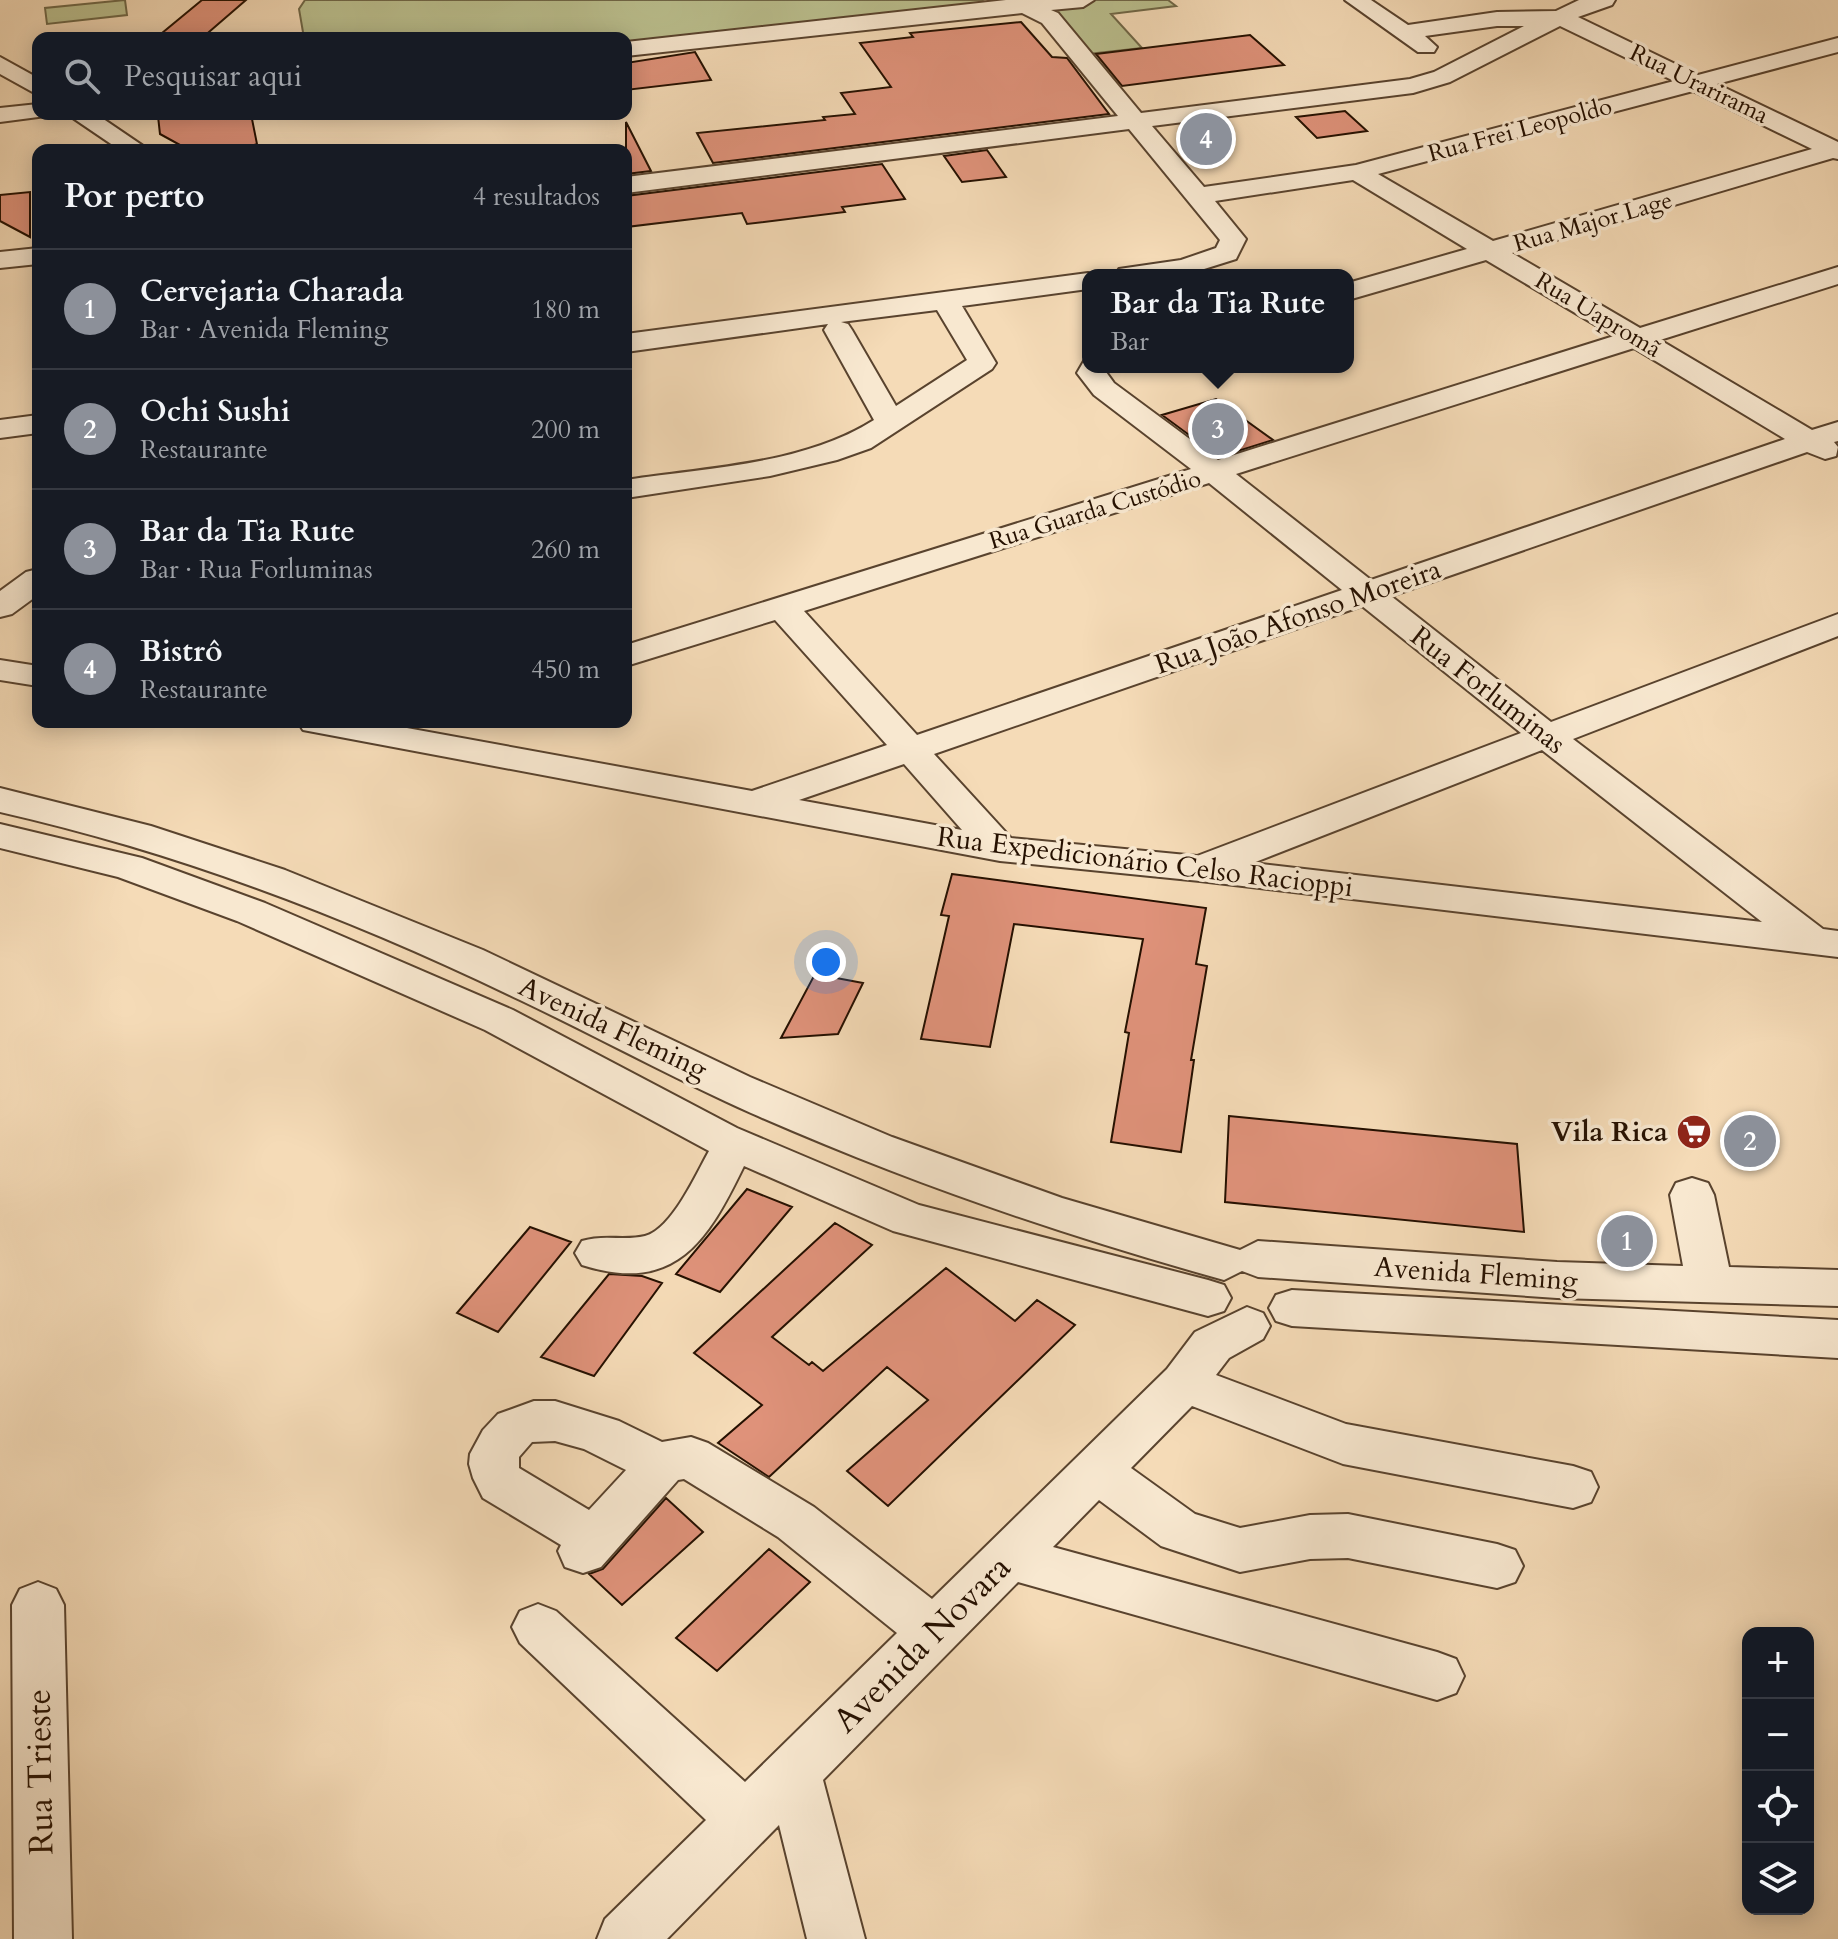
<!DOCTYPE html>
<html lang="pt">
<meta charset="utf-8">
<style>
body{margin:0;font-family:Cardo,serif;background:#242831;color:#f1f3f6}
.controls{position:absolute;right:24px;bottom:24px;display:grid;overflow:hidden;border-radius:16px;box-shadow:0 4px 20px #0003}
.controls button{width:72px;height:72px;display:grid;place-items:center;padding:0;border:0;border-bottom:2px solid #363941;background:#171b24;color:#f1f3f6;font:40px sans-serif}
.you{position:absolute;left:826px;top:962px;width:28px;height:28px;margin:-20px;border:6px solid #fff;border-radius:50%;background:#1a73e8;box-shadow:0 0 0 12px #1a73e833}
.badge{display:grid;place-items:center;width:52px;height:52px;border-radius:50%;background:#8c9099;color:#fff;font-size:26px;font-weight:700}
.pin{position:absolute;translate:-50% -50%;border:4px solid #fff;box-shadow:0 2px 8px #0006}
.popup{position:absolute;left:1082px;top:269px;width:272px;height:104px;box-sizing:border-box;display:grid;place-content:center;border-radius:16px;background:#171b24;filter:drop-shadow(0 2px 6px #0005);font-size:26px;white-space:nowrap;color:#9ea1a6}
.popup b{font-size:30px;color:#f1f3f6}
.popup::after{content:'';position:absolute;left:50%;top:100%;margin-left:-16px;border:16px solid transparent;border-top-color:#171b24}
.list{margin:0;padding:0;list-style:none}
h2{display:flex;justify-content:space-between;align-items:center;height:104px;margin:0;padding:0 32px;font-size:34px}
h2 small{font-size:26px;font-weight:400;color:#9ea1a6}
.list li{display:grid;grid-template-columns:52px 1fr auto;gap:24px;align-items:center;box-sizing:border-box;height:120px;padding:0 32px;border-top:2px solid #363941}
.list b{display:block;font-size:30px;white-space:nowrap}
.list p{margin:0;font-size:26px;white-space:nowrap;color:#9ea1a6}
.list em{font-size:26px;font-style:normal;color:#9ea1a6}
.icon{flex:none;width:44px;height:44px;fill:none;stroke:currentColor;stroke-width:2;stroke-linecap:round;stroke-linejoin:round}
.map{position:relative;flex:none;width:1838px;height:1939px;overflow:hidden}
.search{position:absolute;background:#171b24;box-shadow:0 4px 20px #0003;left:32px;top:32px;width:600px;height:88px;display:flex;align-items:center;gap:20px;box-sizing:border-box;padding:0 28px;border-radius:16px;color:#9ea1a6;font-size:30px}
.panel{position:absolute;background:#171b24;box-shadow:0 4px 20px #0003;left:32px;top:144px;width:600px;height:584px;border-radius:16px}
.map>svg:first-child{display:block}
.green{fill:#bbc08f;stroke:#706848;stroke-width:2}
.building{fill:#df927a;stroke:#251000;stroke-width:2}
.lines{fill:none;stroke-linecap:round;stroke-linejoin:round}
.minor-casing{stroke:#59432e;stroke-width:4}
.minor{fill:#f8e8d0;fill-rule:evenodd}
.labels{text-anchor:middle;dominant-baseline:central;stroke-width:7;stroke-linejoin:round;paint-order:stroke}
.far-street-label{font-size:24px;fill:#251000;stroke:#f8e8d0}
.street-label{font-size:28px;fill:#251000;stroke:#f8e8d0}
.poi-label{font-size:28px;font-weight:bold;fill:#251000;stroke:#f8e8d0;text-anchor:end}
.near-street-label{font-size:34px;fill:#251000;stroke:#f8e8d0}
</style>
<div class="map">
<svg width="1838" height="1939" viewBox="0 0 1838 1939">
<rect width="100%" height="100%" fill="#f5dbb7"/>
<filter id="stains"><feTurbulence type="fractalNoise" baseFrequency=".0025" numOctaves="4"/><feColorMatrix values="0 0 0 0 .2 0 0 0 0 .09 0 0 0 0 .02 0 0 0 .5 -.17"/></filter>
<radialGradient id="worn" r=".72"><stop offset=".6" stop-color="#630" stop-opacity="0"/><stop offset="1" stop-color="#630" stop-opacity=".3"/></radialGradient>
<path class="green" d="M 125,0 L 127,15 L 47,24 L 45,8 Z
M 305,0 L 981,0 L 989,4 L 626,43 L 626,38 L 304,38 L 299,9 Z
M 1094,0 L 1168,0 L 1176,6 L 1111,14 L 1142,48 L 1088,54 L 1032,6 Z"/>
<path class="building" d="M 202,0 L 246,0 L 202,38 L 156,38 Z
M 1021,22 L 1052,57 L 1067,58 L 1109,114 L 713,163 L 697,133 L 825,120 L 823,117 L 855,114 L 841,93 L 891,87 L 860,43 L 913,37 L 910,33 Z
M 1250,35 L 1284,65 L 1122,86 L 1096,54 Z
M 695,52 L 711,80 L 626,90 L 626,63 Z
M 1345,111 L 1367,131 L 1317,138 L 1296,117 Z
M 174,114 L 251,114 L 257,144 L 241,150 L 189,150 L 160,134 L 158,116 Z
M 626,122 L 651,171 L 626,174 Z
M 987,150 L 1006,177 L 962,182 L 944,156 Z
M 882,164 L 905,199 L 842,207 L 845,212 L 747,224 L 742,213 L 626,227 L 626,196 Z
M 30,192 L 30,237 L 0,221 L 0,195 Z
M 1216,399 L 1273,440 L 1219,457 L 1162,415 Z
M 952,874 L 1206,908 L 1196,964 L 1207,966 L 1191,1060 L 1194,1060 L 1181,1152 L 1111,1142 L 1129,1033 L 1125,1032 L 1143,939 L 1014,924 L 990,1047 L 921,1039 L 949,916 L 941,915 Z
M 815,974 L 863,983 L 838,1034 L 781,1038 Z
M 1229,1116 L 1517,1144 L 1524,1232 L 1225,1202 Z
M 747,1189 L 792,1207 L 720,1292 L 676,1274 Z
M 835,1223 L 872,1245 L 772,1337 L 809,1365 L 812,1362 L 823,1371 L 946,1268 L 1015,1321 L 1037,1300 L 1075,1325 L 888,1506 L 847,1471 L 928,1400 L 887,1367 L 769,1477 L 718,1443 L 762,1405 L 694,1353 Z
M 530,1227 L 571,1242 L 498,1332 L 457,1313 Z
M 609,1274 L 642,1276 L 662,1283 L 594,1376 L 541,1357 Z
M 666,1498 L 703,1532 L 622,1605 L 589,1574 L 603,1569 Z
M 769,1549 L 810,1582 L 717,1671 L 676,1638 Z"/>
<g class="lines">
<g class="minor-casing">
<path id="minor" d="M 1006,0 L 1094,0 L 1083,7 L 1051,10 L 1058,13 L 1141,113 L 1410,79 L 1434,72 L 1524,26 L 1497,26 L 1425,36 L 1437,47 L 1434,52 L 1418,52 L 1345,0 L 1371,0 L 1408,25 L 1497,12 L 1556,11 L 1579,0 L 1615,0 L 1612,5 L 1578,17 L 1698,75 L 1838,38 L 1838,52 L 1717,84 L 1838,142 L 1838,159 L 1833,158 L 1512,253 L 1640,328 L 1838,267 L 1838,284 L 1660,340 L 1812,430 L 1838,422 L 1838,441 L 1834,442 L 1838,447 L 1836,456 L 1825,459 L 1807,452 L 1391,596 L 1551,722 L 1838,614 L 1838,636 L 1573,739 L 1823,929 L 1838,931 L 1838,957 L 1200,881 L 1000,861 L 303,730 L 298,722 L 374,722 L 752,791 L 887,745 L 775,620 L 626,666 L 626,645 L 1191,469 L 1094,395 L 1077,373 L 1084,361 L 1088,360 L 1088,367 L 1108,367 L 1106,372 L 1114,383 L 1218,460 L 1614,336 L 1486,260 L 1348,300 L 1348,283 L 1467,249 L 1353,180 L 1215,201 L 1246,239 L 1236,259 L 1185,275 L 1115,275 L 1119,269 L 1181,260 L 1216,248 L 1220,240 L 1129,129 L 626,193 L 626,177 L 1118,116 L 1042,23 L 1022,13 L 626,56 L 626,42 ZM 1560,26 L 1674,81 L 1356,165 L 1204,187 L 1152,126 L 1413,93 L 1450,82 ZM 1693,91 L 1812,149 L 1493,241 L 1378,174 ZM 1634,348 L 1785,439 L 1371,580 L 1236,474 ZM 1209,483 L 1342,590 L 917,735 L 804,611 ZM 1362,606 L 1521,733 L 1197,856 L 1011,838 L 934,754 ZM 1542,750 L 1762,922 L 1253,863 ZM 904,764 L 962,830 L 799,800 Z
M 0,57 L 38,78 L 38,95 L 0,74 Z
M 38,104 L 38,114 L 48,114 L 46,116 L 0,122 L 0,108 Z
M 67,114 L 96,114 L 149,150 L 120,150 Z
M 38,248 L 38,264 L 0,268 L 0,252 Z
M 1088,273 L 1097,275 L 1088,275 L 1088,289 L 962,306 L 996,363 L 992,369 L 871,448 L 837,460 L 770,476 L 626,498 L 626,480 C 708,467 803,465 874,420 L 824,330 L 828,324 L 626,352 L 626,334 ZM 937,310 L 967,360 L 896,406 L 852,330 L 848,324 L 841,322 Z
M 38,415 L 38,433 L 0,438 L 0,420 Z
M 38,569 L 38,595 L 12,614 L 0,617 L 0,591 L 26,572 Z
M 0,660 L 38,666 L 38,686 L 0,680 Z
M 0,788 L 151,826 L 285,870 L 483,950 L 750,1077 L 892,1137 L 1062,1198 L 1240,1250 L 1258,1241 L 1557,1262 L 1683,1266 L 1670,1195 L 1676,1183 L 1692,1178 L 1708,1183 L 1714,1195 L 1729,1267 L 1838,1270 L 1838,1306 L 1557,1298 L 1258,1277 L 1242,1271 L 1224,1280 C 1062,1235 905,1181 751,1113 C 673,1078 598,1037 520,1000 C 353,919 181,853 0,812 Z
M 0,824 L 142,858 L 265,903 L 513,1010 L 737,1128 L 919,1205 L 1208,1280 L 1224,1285 L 1231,1298 L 1224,1311 L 1208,1316 L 893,1231 L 744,1166 C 708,1240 676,1295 582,1265 L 575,1253 L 582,1241 C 603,1234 624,1241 645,1236 C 672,1229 696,1174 709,1151 L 485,1030 L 237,921 L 118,877 L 0,848 Z
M 1292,1290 L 1838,1320 L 1838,1358 L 1292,1326 L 1276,1321 L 1269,1308 L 1276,1295 Z
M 1247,1307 L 1263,1313 L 1270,1326 L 1263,1339 L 1229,1358 L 1216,1375 L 1346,1424 L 1573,1466 L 1591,1472 L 1598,1487 L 1591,1502 L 1573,1508 L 1343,1464 L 1192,1406 L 1131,1468 L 1195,1514 L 1240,1528 L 1310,1515 L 1348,1514 L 1497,1544 L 1515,1550 L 1523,1566 L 1515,1582 L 1497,1588 L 1348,1558 L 1310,1559 L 1240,1572 L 1161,1546 L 1099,1500 L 1053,1547 L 1437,1652 L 1456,1659 L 1464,1676 L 1456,1693 L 1437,1700 L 1018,1582 L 823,1780 L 865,1939 L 807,1939 L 779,1825 L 667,1939 L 597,1939 L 605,1919 L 706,1820 L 520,1643 L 512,1627 L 520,1611 L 538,1604 L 556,1611 L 745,1782 L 897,1633 L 778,1537 L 684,1479 L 678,1480 L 601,1567 L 583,1573 L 565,1567 L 558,1551 L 561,1545 L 483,1498 L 473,1478 L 469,1464 L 470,1454 L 483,1430 L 498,1414 L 534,1401 L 555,1401 L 619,1421 L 662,1442 L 691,1437 L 708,1443 L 814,1507 L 932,1599 L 1167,1369 L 1195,1332 ZM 555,1441 L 584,1449 L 626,1470 L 589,1510 L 519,1468 L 519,1457 L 532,1442 Z
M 38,1582 L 56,1589 L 64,1605 L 72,1939 L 14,1939 L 12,1605 L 20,1589 Z"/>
</g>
<use href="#minor" class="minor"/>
</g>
<defs>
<g id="supermarket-disc" transform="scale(1.8)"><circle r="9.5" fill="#8f2418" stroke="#f8e8d0"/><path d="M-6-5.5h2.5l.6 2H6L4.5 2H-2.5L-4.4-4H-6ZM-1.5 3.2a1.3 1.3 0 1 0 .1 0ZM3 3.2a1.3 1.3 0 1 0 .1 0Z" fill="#fff"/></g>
</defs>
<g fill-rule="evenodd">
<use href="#supermarket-disc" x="1694" y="1132"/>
</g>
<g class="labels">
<g class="far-street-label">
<text transform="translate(1699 84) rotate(26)">Rua Urarirama</text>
<text transform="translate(1520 130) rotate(-15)">Rua Frei Leopoldo</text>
<text transform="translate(1593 222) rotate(-16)">Rua Major Lage</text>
<text transform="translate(1598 315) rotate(31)">Rua Uapromã</text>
<text transform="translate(1095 510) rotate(-17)">Rua Guarda Custódio</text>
</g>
<g class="street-label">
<text transform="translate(1298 617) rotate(-19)">Rua João Afonso Moreira</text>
<text transform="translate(1488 690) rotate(38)">Rua Forluminas</text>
<text transform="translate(1145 862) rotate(7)">Rua Expedicionário Celso Racioppi</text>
<text transform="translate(613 1028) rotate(25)">Avenida Fleming</text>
<text transform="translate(1476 1274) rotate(4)">Avenida Fleming</text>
</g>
<g class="poi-label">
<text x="1668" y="1132">Vila Rica</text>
</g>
<g class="near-street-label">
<text transform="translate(922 1644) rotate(-45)">Avenida Novara</text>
<text transform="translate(40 1772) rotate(-91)">Rua Trieste</text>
</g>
</g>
<rect width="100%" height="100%" filter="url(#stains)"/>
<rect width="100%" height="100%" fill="url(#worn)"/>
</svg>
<div class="controls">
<button>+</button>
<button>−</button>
<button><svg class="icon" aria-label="locate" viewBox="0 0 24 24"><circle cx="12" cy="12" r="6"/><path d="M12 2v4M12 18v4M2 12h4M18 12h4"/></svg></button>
<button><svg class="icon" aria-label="layers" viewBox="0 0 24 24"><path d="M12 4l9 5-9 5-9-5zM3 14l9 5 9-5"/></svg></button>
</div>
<div class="you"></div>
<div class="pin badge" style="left:1627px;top:1241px">1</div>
<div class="pin badge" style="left:1750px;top:1141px">2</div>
<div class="pin badge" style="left:1218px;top:429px">3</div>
<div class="popup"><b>Bar da Tia Rute</b>Bar</div>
<div class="pin badge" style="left:1206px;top:139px">4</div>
<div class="search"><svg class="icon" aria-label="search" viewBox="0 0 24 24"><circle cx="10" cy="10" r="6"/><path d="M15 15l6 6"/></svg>Pesquisar aqui</div>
<section class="panel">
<h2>Por perto<small>4 resultados</small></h2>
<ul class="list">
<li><span class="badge">1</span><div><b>Cervejaria Charada</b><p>Bar · Avenida Fleming</p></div><em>180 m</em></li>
<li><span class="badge">2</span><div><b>Ochi Sushi</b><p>Restaurante</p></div><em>200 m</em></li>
<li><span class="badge">3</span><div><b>Bar da Tia Rute</b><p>Bar · Rua Forluminas</p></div><em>260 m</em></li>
<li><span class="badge">4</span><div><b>Bistrô</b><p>Restaurante</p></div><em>450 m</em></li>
</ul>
</section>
</div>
